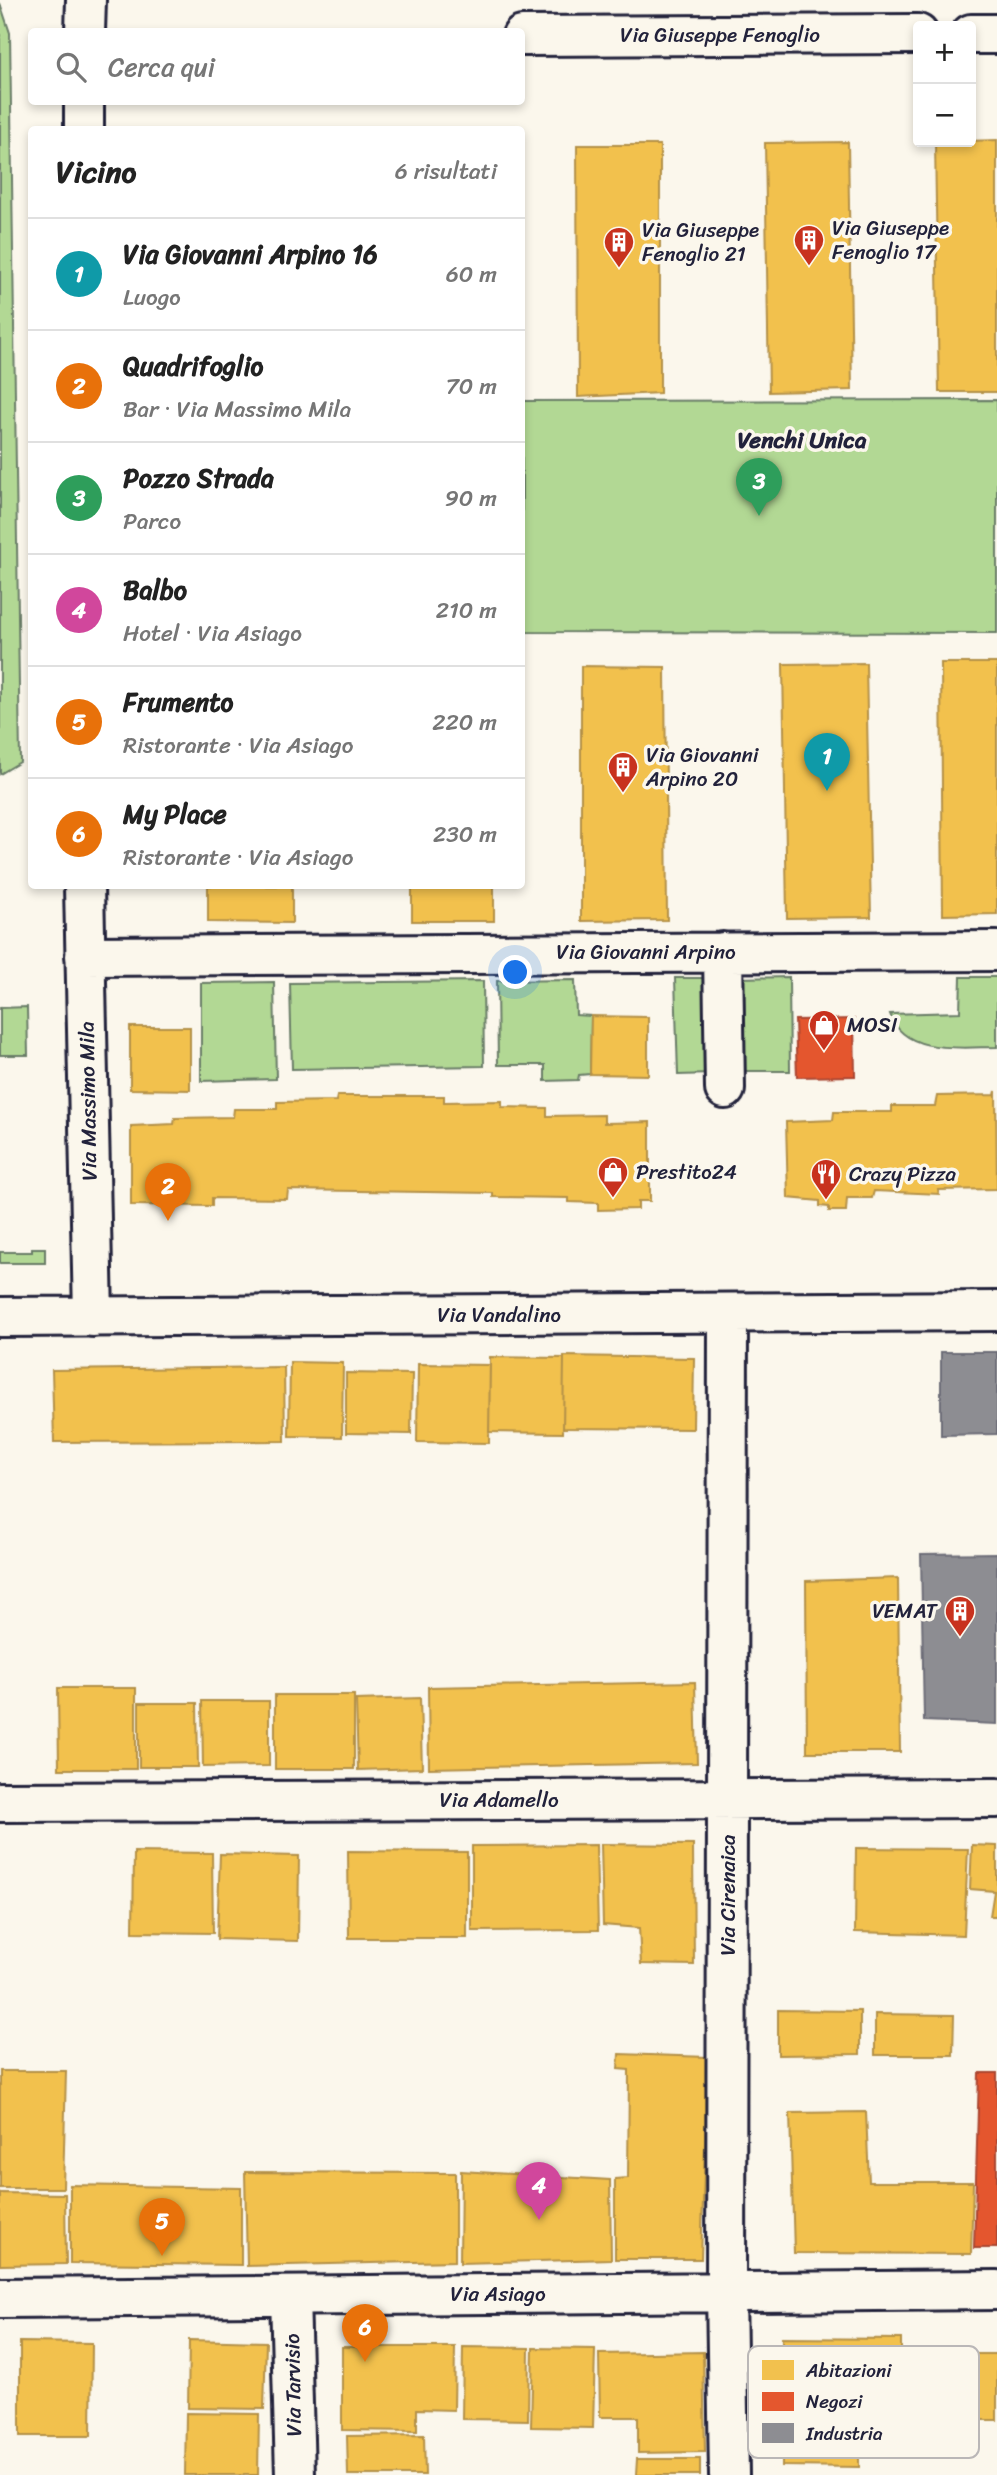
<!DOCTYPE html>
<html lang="it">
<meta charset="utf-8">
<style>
body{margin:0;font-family:Sriracha,sans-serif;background:#f2f2f2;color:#222}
.controls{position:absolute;right:21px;top:21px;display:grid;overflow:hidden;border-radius:7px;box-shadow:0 4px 10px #0003}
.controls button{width:63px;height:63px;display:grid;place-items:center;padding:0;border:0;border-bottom:2px solid #e0e0e0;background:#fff;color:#222;font:35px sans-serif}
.you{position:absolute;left:516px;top:973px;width:24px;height:24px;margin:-18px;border:5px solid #fff;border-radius:50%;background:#1a73e8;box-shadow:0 0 0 10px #1a73e833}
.badge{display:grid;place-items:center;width:46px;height:46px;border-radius:50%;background:#b45309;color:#fff;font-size:23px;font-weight:700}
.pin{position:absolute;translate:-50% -58px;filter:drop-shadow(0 2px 4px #0008)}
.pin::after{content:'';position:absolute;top:37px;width:24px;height:21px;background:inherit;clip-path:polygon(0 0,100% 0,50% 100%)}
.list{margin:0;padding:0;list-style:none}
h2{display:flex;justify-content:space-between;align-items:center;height:91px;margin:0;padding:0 28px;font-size:30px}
h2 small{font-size:23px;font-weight:400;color:#767676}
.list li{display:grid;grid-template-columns:46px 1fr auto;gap:21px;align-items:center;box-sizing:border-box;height:112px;padding:0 28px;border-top:2px solid #e0e0e0}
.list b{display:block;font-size:26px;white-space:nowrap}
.list p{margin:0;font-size:23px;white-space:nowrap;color:#767676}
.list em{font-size:23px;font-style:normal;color:#767676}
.icon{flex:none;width:38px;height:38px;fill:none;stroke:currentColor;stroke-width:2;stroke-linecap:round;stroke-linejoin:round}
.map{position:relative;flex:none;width:997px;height:2475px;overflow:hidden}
.search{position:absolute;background:#fff;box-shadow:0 4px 10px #0003;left:28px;top:28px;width:497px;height:77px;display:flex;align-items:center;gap:18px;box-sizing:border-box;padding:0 24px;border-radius:7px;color:#767676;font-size:26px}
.panel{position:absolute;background:#fff;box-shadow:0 4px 10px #0003;left:28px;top:126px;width:497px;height:763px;border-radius:7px}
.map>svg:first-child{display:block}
.green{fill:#b2d894;stroke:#6a7d68;stroke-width:2}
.homes{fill:#f2c14e;stroke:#b49148;stroke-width:2}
.shops{fill:#e4572e;stroke:#aa4732;stroke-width:2}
.industry{fill:#8d8d92;stroke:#6d6d78;stroke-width:2}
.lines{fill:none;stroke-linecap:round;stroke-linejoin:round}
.minor-casing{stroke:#22223b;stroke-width:44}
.minor{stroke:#fbf7ec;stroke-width:38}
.labels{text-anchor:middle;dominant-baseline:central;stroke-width:7;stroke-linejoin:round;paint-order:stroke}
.street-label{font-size:21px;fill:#22223b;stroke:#fbf7ec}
.poi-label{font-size:21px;fill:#22223b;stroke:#fbf7ec;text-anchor:start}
.neighbourhood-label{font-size:23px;font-weight:bold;fill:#22223b;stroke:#fbf7ec}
.key{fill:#fbf7ec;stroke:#bab7b7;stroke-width:2}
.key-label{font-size:19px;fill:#22223b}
</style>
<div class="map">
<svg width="997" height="2475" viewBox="0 0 997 2475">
<rect width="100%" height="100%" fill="#fbf7ec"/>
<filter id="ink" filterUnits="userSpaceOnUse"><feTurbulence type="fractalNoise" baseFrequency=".0143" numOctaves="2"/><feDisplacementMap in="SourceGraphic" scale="14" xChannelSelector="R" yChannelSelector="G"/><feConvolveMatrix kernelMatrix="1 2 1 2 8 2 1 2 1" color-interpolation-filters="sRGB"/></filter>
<g filter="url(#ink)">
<path class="green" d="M 0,3 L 10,33 L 20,762 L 0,774 Z
M 997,400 L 997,633 L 522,632 L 522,401 Z
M 789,977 L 790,1071 L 739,1071 L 738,978 Z
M 961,977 L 997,977 L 997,1047 C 963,1047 904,1056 890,1014 L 960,1012 Z
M 675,978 L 709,978 L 712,1074 L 678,1075 Z
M 575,980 L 576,1015 L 591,1016 L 590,1074 L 579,1075 L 578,1080 L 545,1081 L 545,1065 L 498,1065 L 497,981 Z
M 483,981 L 484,1066 L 292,1069 L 290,983 Z
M 274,982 L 276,1079 L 201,1081 L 201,983 Z
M 27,1007 L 28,1055 L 0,1055 L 0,1008 Z
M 32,1248 L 45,1248 L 45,1263 L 0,1263 L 0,1252 L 32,1252 Z"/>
<path class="homes" d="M 997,140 L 997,392 L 939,392 L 935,142 Z
M 848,142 L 852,390 L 769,392 L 765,143 Z
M 577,145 L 660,145 L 660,393 L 578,397 Z
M 866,663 L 871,917 L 787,918 L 783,664 Z
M 941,663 L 997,663 L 997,914 L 943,915 Z
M 581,666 L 665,667 L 667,920 L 581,921 Z
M 208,886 L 292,886 L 292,923 L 208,922 Z
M 412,886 L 494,886 L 494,921 L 412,921 Z
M 591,1016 L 648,1017 L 648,1075 L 590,1074 Z
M 130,1027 L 190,1027 L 190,1090 L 130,1089 Z
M 996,1091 L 997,1189 L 938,1190 L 939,1194 L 874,1191 L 872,1198 L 847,1198 L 846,1211 L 829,1211 L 829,1207 L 820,1206 L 820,1201 L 788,1198 L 786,1122 L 833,1120 L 834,1112 L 892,1112 L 892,1106 L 935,1106 L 937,1096 L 995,1095 Z
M 337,1096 L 444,1096 L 444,1102 L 502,1101 L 502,1107 L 547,1108 L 547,1116 L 604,1115 L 604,1123 L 650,1122 L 650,1201 L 638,1201 L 638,1209 L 598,1210 L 598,1203 L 569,1202 L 569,1198 L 493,1197 L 493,1193 L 288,1190 L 287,1199 L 212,1198 L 212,1206 L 131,1205 L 131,1126 L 174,1124 L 175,1118 L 233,1117 L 234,1109 L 277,1109 L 277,1102 L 336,1101 Z
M 564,1356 L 694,1358 L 693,1429 L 563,1428 Z
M 490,1357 L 564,1358 L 563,1433 L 489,1432 Z
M 290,1362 L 343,1363 L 342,1437 L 289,1436 Z
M 418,1364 L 490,1365 L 489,1443 L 417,1442 Z
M 284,1367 L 285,1441 L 54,1442 L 52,1370 Z
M 346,1373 L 412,1374 L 411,1434 L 346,1433 Z
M 898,1578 L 900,1752 L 807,1752 L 806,1581 Z
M 695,1682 L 697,1763 L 429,1768 L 428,1687 Z
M 58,1688 L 136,1688 L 136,1769 L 59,1769 Z
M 275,1695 L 354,1695 L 354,1769 L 275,1769 Z
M 420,1698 L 422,1768 L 358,1770 L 356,1700 Z
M 202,1701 L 269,1701 L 269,1766 L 203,1767 Z
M 139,1703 L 197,1703 L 198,1767 L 139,1767 Z
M 601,1844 L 693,1845 L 694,1965 L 641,1964 L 639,1928 L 603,1925 Z
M 596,1845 L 598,1930 L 472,1931 L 472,1846 Z
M 972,1845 L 997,1846 L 997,1916 L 990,1916 L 994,1891 L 970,1889 Z
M 856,1848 L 968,1849 L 964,1935 L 855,1932 Z
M 348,1851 L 467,1852 L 467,1938 L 349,1938 Z
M 134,1852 L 212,1853 L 213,1933 L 133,1932 Z
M 220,1854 L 299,1856 L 298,1941 L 217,1939 Z
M 778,2010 L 860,2011 L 860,2054 L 778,2055 Z
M 875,2014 L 954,2015 L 953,2055 L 875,2055 Z
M 619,2054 L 708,2057 L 701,2259 L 615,2259 L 615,2179 L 628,2178 L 629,2070 L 618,2069 Z
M 0,2071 L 66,2071 L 63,2188 L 0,2188 Z
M 866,2112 L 869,2182 L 973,2182 L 971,2254 L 794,2253 L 790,2113 Z
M 461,2171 L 610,2180 L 611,2259 L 460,2263 Z
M 245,2172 L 455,2173 L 455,2261 L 247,2266 Z
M 70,2185 L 241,2188 L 241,2265 L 70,2263 Z
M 0,2193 L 65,2194 L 66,2264 L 0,2265 Z
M 782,2338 L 901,2339 L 901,2354 L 997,2354 L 997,2420 L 859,2420 L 859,2467 L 782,2466 Z
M 189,2340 L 266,2342 L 264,2409 L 188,2408 Z
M 20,2342 L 92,2343 L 91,2436 L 20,2436 Z
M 342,2347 L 455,2347 L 454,2410 L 417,2409 L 417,2431 L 342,2430 Z
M 463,2347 L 529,2348 L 528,2420 L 462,2419 Z
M 533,2348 L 595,2349 L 593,2428 L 531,2427 Z
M 703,2352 L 705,2452 L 638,2453 L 638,2417 L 600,2417 L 599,2354 Z
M 186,2413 L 259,2414 L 258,2475 L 185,2475 Z
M 424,2435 L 425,2475 L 348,2475 L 347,2436 Z
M 637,2459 L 700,2459 L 700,2475 L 636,2475 Z"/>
<path class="shops" d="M 854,1019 L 855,1076 L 797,1077 L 795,1020 Z
M 979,2073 L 997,2073 L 997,2248 L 974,2248 Z"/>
<path class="industry" d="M 941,1352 L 997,1352 L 997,1434 L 941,1435 Z
M 997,1553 L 997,1724 L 924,1721 L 921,1554 Z"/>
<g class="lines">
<g class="minor-casing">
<path id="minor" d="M 85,32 L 86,0
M 971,34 L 997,34
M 522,36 L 918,34
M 84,130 L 84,102
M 84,886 L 93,1317
M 723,952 L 725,1089
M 85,956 L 997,951
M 728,1314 L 726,2292 L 729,2475
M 0,1317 L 997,1311
M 0,1802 L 997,1798
M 290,2296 L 295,2475
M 0,2298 L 997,2290"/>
</g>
<use href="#minor" class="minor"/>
</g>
</g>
<defs>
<g id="building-pin" transform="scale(1.575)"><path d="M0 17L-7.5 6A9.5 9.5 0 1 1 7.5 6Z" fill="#c8321e" stroke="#fbf7ec"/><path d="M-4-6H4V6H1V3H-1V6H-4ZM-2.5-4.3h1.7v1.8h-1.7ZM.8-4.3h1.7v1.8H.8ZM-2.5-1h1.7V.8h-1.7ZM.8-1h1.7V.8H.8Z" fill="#fff"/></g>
<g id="shop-pin" transform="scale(1.575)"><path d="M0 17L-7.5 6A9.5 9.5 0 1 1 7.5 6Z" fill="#c8321e" stroke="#fbf7ec"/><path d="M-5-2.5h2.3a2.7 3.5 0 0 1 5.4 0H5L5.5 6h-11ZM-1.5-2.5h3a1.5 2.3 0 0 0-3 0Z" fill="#fff"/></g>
<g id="restaurant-pin" transform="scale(1.575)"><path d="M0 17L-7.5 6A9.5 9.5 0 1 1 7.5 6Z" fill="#c8321e" stroke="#fbf7ec"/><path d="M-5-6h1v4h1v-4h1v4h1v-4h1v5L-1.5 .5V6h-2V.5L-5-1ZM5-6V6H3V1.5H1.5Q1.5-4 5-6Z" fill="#fff"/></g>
</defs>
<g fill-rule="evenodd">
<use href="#building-pin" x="809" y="240"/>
<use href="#building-pin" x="619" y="242"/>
<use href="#building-pin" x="623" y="767"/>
<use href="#shop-pin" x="824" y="1025"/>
<use href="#shop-pin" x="613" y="1172"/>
<use href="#restaurant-pin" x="826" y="1174"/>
<use href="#building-pin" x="960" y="1611"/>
</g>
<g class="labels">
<g class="street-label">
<text x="720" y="35">Via Giuseppe Fenoglio</text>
<text x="646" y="952">Via Giovanni Arpino</text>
<text transform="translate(88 1101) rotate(-91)">Via Massimo Mila</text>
<text x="499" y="1315">Via Vandalino</text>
<text x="499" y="1800">Via Adamello</text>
<text transform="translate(728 1895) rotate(-90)">Via Cirenaica</text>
<text x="498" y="2294">Via Asiago</text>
<text transform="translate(293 2385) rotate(-91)">Via Tarvisio</text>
</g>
<g class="poi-label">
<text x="832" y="228">Via Giuseppe<tspan x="832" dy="24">Fenoglio 17</tspan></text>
<text x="642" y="230">Via Giuseppe<tspan x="642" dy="24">Fenoglio 21</tspan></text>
<text x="646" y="755">Via Giovanni<tspan x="646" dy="24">Arpino 20</tspan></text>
<text x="847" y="1025">MOSI</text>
<text x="636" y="1172">Prestito24</text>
<text x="849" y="1174">Crazy Pizza</text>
<text x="937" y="1611" text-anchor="end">VEMAT</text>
</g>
<g class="neighbourhood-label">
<text x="802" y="440">Venchi Unica</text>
</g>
</g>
<rect x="748" y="2346" width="231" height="112" rx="10" class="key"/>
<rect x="762" y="2360" width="32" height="20" fill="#f2c14e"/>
<rect x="762" y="2392" width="32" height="19" fill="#e4572e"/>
<rect x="762" y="2423" width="32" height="20" fill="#8d8d92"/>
<g class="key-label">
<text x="806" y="2377">Abitazioni</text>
<text x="806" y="2408">Negozi</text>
<text x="806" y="2440">Industria</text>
</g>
</svg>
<div class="controls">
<button>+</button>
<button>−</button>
</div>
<div class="you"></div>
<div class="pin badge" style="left:827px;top:791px;background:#0f9aa8">1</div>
<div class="pin badge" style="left:168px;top:1221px;background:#e8710a">2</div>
<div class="pin badge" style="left:759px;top:516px;background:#2e9e5b">3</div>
<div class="pin badge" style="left:539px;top:2220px;background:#d1479c">4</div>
<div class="pin badge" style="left:162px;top:2256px;background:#e8710a">5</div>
<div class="pin badge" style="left:365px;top:2362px;background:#e8710a">6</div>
<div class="search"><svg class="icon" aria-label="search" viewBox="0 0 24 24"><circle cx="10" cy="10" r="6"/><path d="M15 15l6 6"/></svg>Cerca qui</div>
<section class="panel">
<h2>Vicino<small>6 risultati</small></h2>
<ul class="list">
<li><span class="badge" style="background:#0f9aa8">1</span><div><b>Via Giovanni Arpino 16</b><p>Luogo</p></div><em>60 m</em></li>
<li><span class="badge" style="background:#e8710a">2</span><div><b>Quadrifoglio</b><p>Bar · Via Massimo Mila</p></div><em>70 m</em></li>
<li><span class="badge" style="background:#2e9e5b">3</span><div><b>Pozzo Strada</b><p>Parco</p></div><em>90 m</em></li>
<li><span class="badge" style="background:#d1479c">4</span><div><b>Balbo</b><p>Hotel · Via Asiago</p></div><em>210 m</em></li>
<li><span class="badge" style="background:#e8710a">5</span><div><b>Frumento</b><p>Ristorante · Via Asiago</p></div><em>220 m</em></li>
<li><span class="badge" style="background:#e8710a">6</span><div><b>My Place</b><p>Ristorante · Via Asiago</p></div><em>230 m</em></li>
</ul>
</section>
</div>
